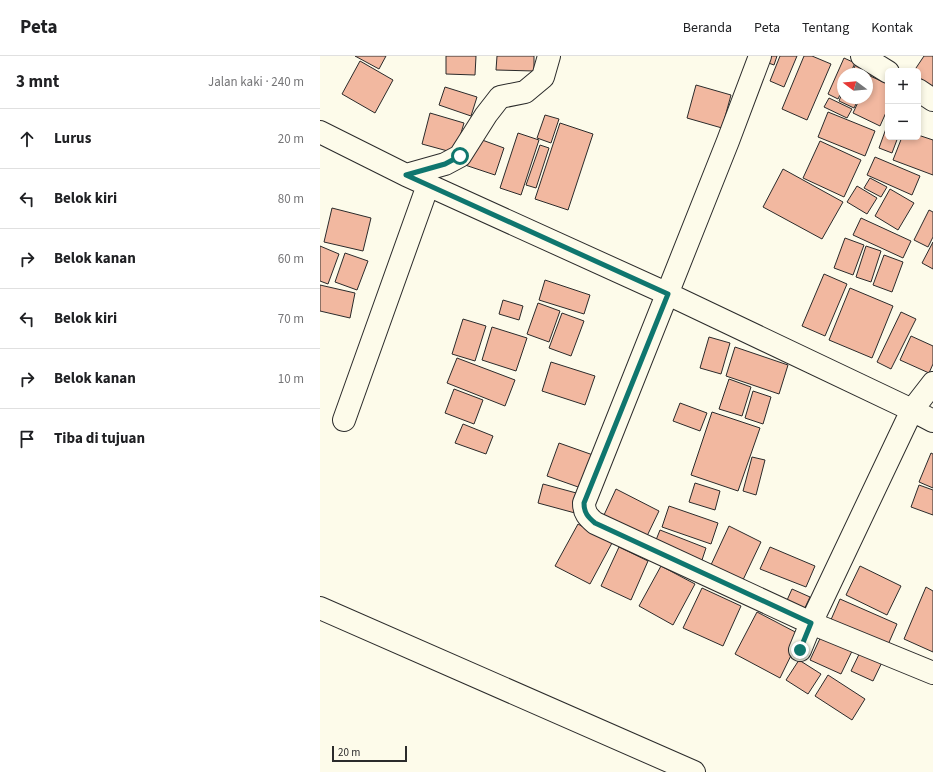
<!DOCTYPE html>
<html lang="id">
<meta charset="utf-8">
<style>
body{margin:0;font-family:"Source Sans 3",sans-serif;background:#f6f6f6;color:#202124}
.controls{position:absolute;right:12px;top:12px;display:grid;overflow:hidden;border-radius:6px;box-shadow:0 2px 6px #0003}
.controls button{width:36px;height:36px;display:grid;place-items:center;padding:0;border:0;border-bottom:1px solid #e0e0e0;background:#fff;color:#202124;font:20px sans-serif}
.compass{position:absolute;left:517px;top:12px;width:36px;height:36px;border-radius:50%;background:#fff;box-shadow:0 2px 6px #0003;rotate:286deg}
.scale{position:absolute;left:12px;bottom:10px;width:75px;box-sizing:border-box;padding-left:4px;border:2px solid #2b2b2b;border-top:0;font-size:11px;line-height:14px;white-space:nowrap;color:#2b2b2b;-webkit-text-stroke:3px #fdfbea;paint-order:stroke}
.stop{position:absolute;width:12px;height:12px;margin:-9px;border:3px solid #0f766e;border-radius:50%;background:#fff}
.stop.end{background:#0f766e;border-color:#fff;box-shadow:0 1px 4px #0008}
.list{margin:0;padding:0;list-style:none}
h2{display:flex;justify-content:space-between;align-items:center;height:52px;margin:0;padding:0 16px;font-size:17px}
h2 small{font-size:13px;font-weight:400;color:#757577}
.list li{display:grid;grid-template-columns:26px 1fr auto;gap:12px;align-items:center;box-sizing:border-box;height:60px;padding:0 16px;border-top:1px solid #e0e0e0}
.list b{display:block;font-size:15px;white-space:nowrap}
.list em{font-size:13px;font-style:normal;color:#757577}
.icon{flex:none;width:22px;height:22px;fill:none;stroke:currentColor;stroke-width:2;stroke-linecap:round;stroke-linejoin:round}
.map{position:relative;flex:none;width:613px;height:716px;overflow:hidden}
header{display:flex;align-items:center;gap:24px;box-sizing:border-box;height:56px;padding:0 20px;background:#fff;border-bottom:1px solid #e0e0e0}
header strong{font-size:19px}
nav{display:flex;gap:22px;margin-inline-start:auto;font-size:14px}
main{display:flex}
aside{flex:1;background:#fff}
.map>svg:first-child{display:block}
.building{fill:#f2b8a0;stroke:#2b2b2b}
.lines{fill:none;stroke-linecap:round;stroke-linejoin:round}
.street-casing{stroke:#2b2b2b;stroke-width:24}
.street{stroke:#fdfbea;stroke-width:22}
.route{stroke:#0f766e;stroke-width:5}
</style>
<header>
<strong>Peta</strong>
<nav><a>Beranda</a><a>Peta</a><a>Tentang</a><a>Kontak</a></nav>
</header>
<main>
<aside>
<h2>3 mnt<small>Jalan kaki · 240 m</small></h2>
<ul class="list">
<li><svg class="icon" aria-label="ahead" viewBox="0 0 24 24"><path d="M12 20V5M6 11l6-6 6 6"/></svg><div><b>Lurus</b></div><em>20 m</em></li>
<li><svg class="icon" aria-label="left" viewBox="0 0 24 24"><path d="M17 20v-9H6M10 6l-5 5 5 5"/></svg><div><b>Belok kiri</b></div><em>80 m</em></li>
<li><svg class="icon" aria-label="right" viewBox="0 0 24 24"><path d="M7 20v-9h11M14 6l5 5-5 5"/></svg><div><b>Belok kanan</b></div><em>60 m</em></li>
<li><svg class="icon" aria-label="left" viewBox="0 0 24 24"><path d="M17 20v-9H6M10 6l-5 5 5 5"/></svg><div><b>Belok kiri</b></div><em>70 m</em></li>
<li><svg class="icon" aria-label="right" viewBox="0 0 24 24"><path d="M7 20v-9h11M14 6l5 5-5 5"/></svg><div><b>Belok kanan</b></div><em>10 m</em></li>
<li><svg class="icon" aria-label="arrive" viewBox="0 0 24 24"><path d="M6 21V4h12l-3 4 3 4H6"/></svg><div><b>Tiba di tujuan</b></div></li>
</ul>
</aside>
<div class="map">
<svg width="613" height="716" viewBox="0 0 613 716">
<rect width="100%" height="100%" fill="#fdfbea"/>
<path class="building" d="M 35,0 L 66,0 L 59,13 Z
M 126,0 L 156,0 L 155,19 L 126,18 Z
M 177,0 L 214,0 L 214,15 L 176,14 Z
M 442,0 L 457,0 L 454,9 L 440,4 Z
M 460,0 L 477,0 L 464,31 L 450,25 Z
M 484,0 L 492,0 L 511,8 L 487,64 L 462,53 Z
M 604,0 L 613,0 L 613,40 L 598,30 L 598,15 L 594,15 Z
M 524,2 L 535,7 L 530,18 L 523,18 L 523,33 L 518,43 L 508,38 Z
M 40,5 L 73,24 L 55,57 L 22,38 Z
M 536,8 L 552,16 L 547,25 L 547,18 L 531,18 Z
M 550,20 L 568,28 L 568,52 L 560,70 L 533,57 L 540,42 L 547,42 L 547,27 Z
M 376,29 L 411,39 L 402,72 L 367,62 Z
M 125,31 L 157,41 L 151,60 L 119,49 Z
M 523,35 L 523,42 L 539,42 L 534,52 L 519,45 Z
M 509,42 L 532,53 L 527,62 L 504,51 Z
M 508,56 L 555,75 L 545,100 L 498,81 Z
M 110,57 L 144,67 L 135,97 L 102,88 Z
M 225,59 L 239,63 L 231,87 L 217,82 Z
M 240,67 L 273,78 L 248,154 L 215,143 Z
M 568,67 L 568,81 L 578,81 L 572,97 L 559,92 Z
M 198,77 L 219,84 L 201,139 L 180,132 Z
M 598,79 L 613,84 L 613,119 L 573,104 L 582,81 L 598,81 Z
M 154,81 L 184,92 L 175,119 L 145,109 Z
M 500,85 L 541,104 L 524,141 L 483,122 Z
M 220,89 L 229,92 L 216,132 L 206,129 Z
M 555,101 L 600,120 L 592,139 L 547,119 Z
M 463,113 L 523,146 L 502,183 L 443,151 Z
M 550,122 L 567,131 L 561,141 L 544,132 Z
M 537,130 L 557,142 L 547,158 L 527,146 Z
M 570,133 L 594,147 L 578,174 L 555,160 Z
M 12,152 L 51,162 L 43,195 L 4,186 Z
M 609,154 L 613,156 L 613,181 L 608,191 L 594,184 Z
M 541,162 L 591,185 L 583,202 L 533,179 Z
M 525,182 L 544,189 L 533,219 L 514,212 Z
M 613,186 L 613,213 L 602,207 Z
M 0,190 L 19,198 L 8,228 L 0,225 Z
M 546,190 L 561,195 L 551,226 L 536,221 Z
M 25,197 L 48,205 L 37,234 L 15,226 Z
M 564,199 L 583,206 L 572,236 L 553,229 Z
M 504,218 L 527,228 L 505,280 L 482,270 Z
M 225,224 L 270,239 L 264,258 L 219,244 Z
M 0,229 L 35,237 L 30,262 L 0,255 Z
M 530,232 L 573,250 L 552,302 L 509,284 Z
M 183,244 L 203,250 L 199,264 L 179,258 Z
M 218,247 L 240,255 L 229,286 L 207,278 Z
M 581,256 L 596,263 L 571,313 L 557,306 Z
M 242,257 L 264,265 L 251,300 L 229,292 Z
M 143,263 L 166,270 L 155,305 L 132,298 Z
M 172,271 L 207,282 L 196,315 L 162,304 Z
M 591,280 L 613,290 L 613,308 L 609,317 L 580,304 Z
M 389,281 L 410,287 L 401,318 L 380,312 Z
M 415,291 L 468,309 L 459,338 L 406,320 Z
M 137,302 L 195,324 L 185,350 L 127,327 Z
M 231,306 L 275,320 L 265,349 L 222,335 Z
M 409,323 L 431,331 L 422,360 L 399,353 Z
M 134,333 L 163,344 L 154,368 L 125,357 Z
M 433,335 L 451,341 L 443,368 L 425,362 Z
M 360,347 L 387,357 L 380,375 L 353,365 Z
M 392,356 L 440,372 L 418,435 L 371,419 Z
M 143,368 L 173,380 L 166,398 L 135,387 Z
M 239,387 L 273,399 L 261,432 L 227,420 Z
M 611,397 L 613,398 L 613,432 L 599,426 Z
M 432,401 L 445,404 L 436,439 L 423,435 Z
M 375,427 L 400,435 L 395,454 L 369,446 Z
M 223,428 L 260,438 L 255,457 L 218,447 Z
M 599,429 L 613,434 L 613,459 L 591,451 Z
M 296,433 L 339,455 L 327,480 L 284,459 Z
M 349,450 L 398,467 L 391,488 L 342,471 Z
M 258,468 L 292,487 L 270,528 L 235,510 Z
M 409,470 L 441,486 L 422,526 L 390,511 Z
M 340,474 L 386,492 L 381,507 L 334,489 Z
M 299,491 L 328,505 L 311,544 L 281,530 Z
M 450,491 L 495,510 L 486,531 L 440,513 Z
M 341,510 L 375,528 L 353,569 L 319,550 Z
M 540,510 L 581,530 L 567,559 L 526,539 Z
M 606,531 L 613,535 L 613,596 L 584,583 Z
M 382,532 L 421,550 L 403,590 L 363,572 Z
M 472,533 L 490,541 L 482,558 L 464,551 Z
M 520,543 L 577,568 L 567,591 L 510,566 Z
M 437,556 L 481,579 L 460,622 L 415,598 Z
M 503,576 L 534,591 L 521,618 L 490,604 Z
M 543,590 L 565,600 L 553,625 L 531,615 Z
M 479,604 L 501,618 L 488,638 L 466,624 Z
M 508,619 L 545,643 L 532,664 L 495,640 Z"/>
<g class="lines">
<g class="street-casing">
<path id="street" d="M 440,0 L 408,85 L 264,447 C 264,457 268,461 275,467 L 491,567 L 613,617
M 542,0 L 568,16
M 598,34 L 613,44
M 0,76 L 86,119 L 348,238 L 592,354 L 613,327
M 86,119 L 125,108 L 140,100 L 166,59 L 180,41 L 205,36 L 223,21 L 229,0
M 24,364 L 108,129
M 0,552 L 374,716
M 480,594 L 491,567 L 592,354 L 613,365"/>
</g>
<use href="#street" class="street"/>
</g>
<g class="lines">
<path class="route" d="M 140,100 L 125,108 L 86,119 L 348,238 L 264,447 C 264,457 268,461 275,467 L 491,567 L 480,594"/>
</g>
</svg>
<div class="controls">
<button>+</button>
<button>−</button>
</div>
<svg class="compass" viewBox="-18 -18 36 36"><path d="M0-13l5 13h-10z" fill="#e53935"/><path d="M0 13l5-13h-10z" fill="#757577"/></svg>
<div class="scale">20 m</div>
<div class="stop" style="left:140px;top:100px"></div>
<div class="stop end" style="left:480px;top:594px"></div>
</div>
</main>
